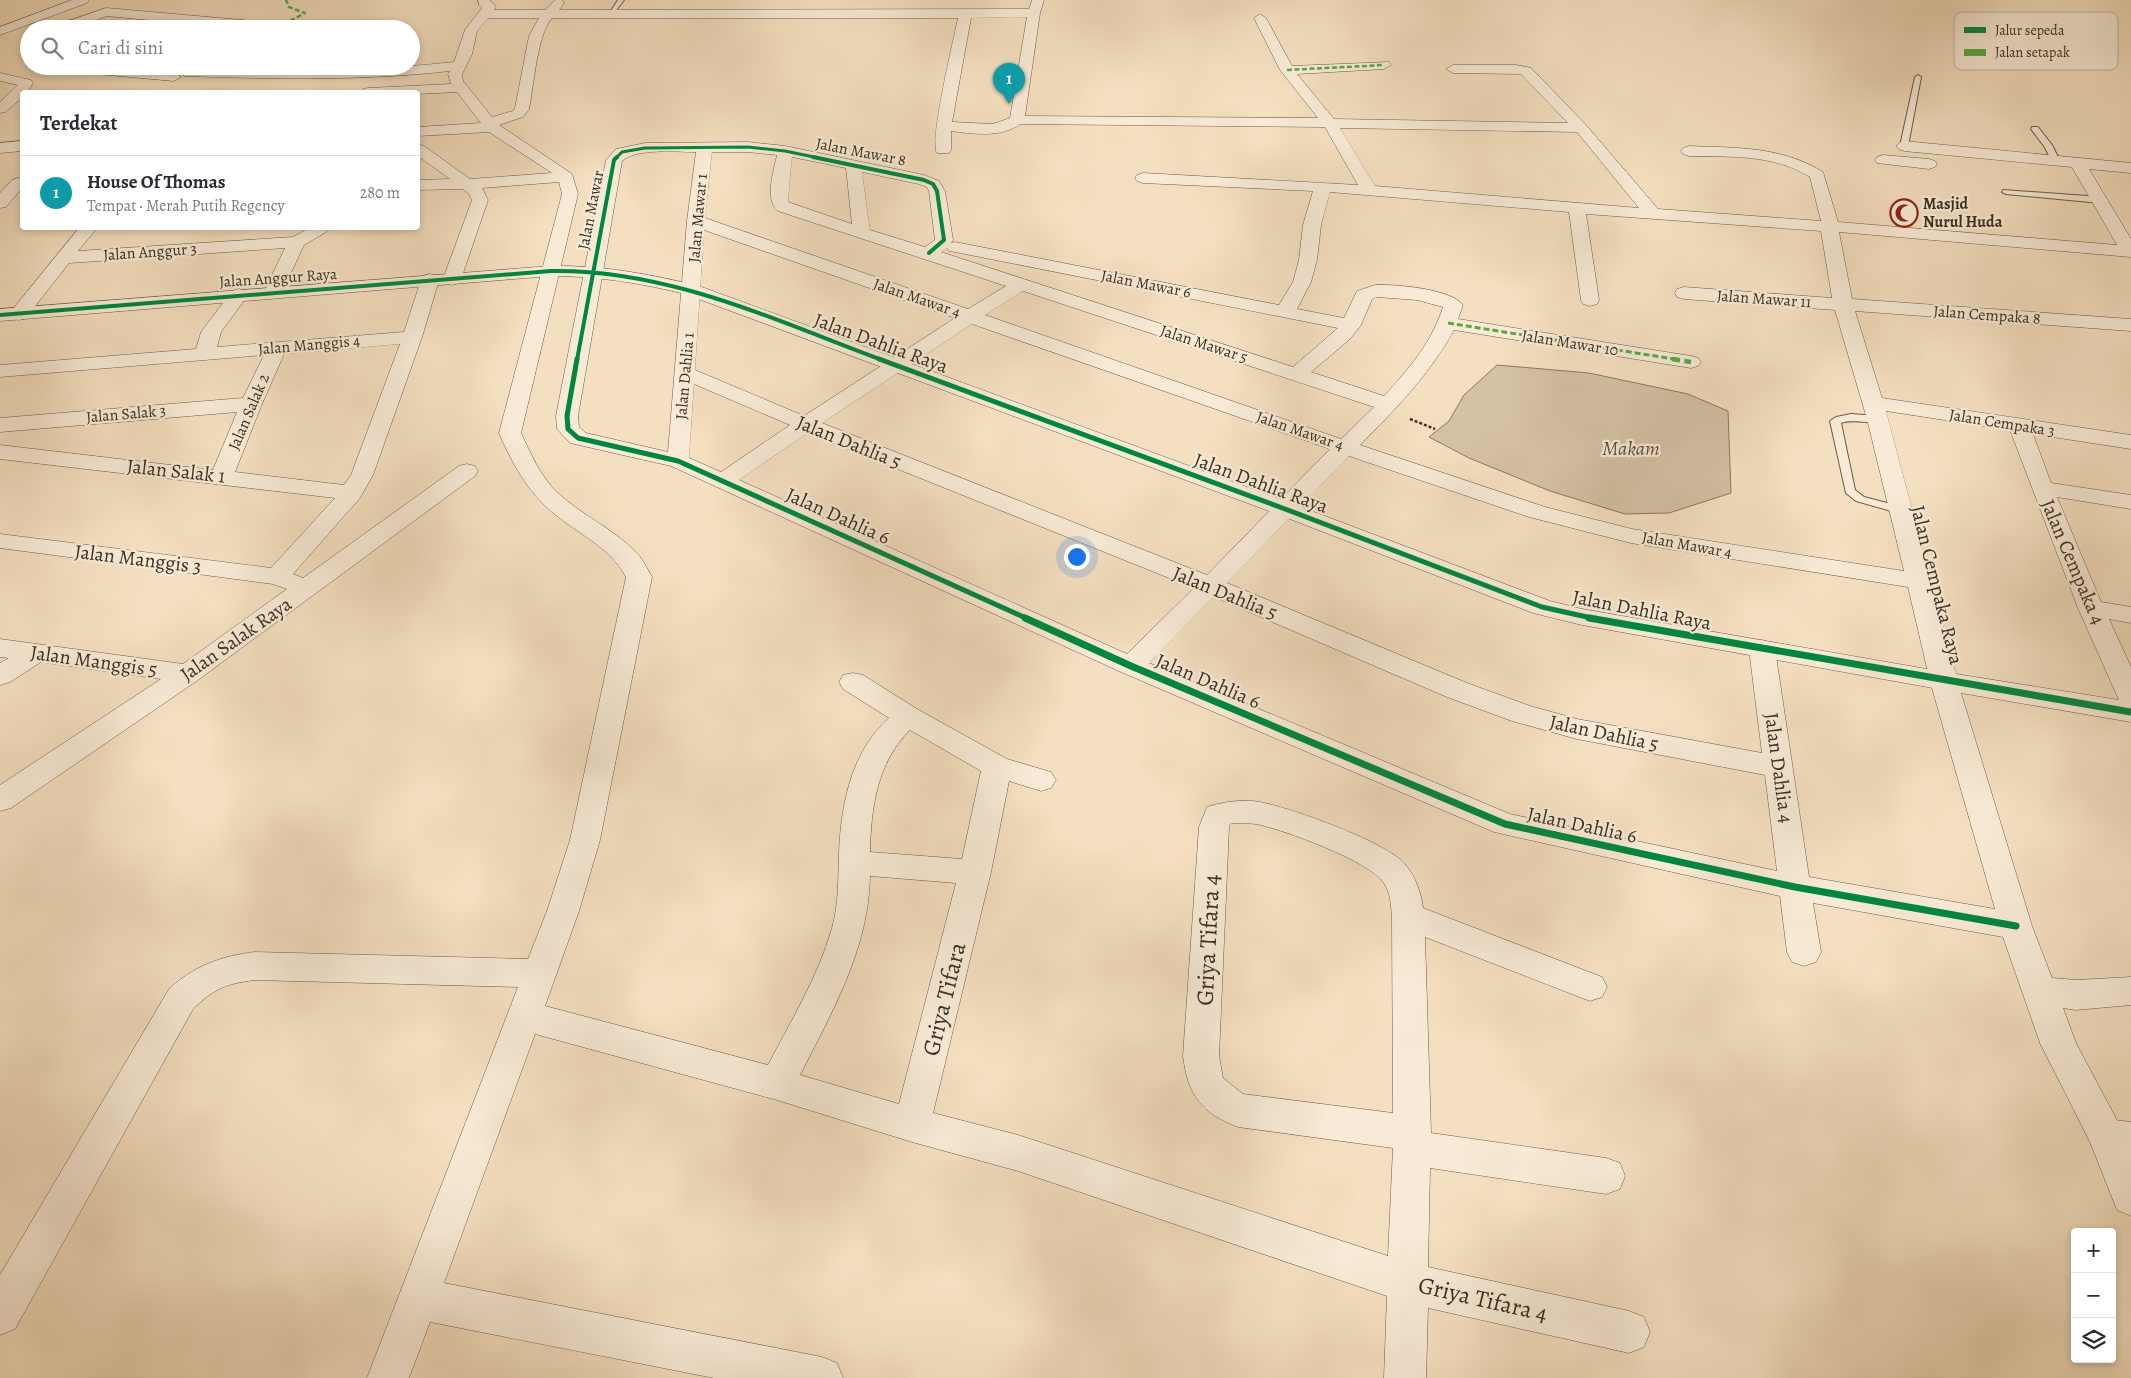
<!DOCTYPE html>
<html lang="id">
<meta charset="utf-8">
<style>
body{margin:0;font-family:Alegreya,serif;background:#f7f7f7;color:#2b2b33}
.controls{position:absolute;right:15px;bottom:15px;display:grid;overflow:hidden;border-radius:5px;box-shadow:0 2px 8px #0003}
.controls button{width:45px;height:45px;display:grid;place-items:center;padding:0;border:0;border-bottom:1px solid #e1e1e2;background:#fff;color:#2b2b33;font:25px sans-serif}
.you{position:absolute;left:1076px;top:556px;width:18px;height:18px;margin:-12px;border:4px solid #fff;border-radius:50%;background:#1a73e8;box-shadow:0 0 0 8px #1a73e833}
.badge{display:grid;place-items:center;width:32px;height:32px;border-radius:50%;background:#b45309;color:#fff;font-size:16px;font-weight:700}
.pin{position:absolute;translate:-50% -41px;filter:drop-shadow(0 1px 2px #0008)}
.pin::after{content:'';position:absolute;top:26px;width:18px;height:15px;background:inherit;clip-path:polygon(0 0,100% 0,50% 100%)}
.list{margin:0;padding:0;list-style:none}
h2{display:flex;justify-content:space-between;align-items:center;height:65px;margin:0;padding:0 20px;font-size:21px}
h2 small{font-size:16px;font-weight:400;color:#7c7c81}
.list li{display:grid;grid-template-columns:32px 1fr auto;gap:15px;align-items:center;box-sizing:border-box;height:75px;padding:0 20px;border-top:1px solid #e1e1e2}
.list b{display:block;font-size:19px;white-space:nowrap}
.list p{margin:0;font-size:16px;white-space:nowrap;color:#7c7c81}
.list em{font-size:16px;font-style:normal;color:#7c7c81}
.icon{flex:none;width:28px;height:28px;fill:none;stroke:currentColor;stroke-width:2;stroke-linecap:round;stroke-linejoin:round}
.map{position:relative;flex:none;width:2131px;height:1378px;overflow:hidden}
.search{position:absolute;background:#fff;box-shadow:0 2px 8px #0003;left:20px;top:20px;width:400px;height:55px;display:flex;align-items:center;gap:12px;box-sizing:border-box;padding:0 18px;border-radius:28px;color:#7c7c81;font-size:19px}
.panel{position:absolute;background:#fff;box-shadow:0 2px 8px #0003;left:20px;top:90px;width:400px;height:140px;border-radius:5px}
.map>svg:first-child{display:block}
.green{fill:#d5c1a5;stroke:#887864}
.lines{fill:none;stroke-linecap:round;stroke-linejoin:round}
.service-casing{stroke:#695c4a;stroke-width:2}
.minor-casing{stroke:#695c4a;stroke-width:1}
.tertiary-casing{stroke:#695c4a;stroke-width:1}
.path{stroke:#3b3023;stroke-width:2.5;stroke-dasharray:3 2;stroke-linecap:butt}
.service{fill:#f8ead6;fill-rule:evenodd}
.minor{fill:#f8ead6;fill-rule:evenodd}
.tertiary{fill:#f8ead6;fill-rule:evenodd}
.quiet-far2{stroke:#55ab43;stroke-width:2.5;stroke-dasharray:5 2.5;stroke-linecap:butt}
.quiet-far1{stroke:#55ab43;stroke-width:3;stroke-dasharray:6 3;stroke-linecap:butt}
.quiet{stroke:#55ab43;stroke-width:4.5;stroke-dasharray:8 4.5;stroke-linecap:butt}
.cycleway-far3-casing{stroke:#f8ead6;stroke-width:5}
.cycleway-far2-casing{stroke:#f8ead6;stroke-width:5.5}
.cycleway-far1-casing{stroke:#f8ead6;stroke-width:8}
.cycleway-casing{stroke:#f8ead6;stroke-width:10}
.cycleway-far3{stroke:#00873e;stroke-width:3}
.cycleway-far2{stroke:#00873e;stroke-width:4}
.cycleway-far1{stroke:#00873e;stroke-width:5}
.cycleway{stroke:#00873e;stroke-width:7}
.labels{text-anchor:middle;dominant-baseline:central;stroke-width:4.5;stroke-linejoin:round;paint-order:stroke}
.far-street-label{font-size:16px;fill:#3b3023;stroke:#f8ead6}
.far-poi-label{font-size:16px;font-weight:bold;fill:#3b3023;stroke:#f8ead6;text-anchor:start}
.street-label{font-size:20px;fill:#3b3023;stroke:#f8ead6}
.park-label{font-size:20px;font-style:italic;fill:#5a4d3d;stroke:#f8ead6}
.near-street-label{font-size:24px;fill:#3b3023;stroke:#f8ead6}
.key{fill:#f8ead6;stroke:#bfb2a0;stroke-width:1}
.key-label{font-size:14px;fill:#3b3023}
</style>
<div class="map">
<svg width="2131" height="1378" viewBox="0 0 2131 1378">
<rect width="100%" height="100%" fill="#f4dfc0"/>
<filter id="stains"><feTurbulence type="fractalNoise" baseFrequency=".004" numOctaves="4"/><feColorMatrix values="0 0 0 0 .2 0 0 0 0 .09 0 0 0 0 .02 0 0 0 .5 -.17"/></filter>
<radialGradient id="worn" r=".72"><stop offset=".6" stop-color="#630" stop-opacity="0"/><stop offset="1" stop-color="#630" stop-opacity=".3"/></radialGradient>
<path class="green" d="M 1497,365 L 1589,373 L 1688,394 L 1728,411 L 1731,493 L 1669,513 L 1625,514 L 1550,491 L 1469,458 L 1429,437 L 1449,421 L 1464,395 Z"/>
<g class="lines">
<g class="service-casing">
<path id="service" d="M 618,0 L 624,0 L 613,14 L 609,14 Z
M 1918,75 L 1921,77 L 1908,146 L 1904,148 L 1900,146 L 1915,77 Z
M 2032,127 L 2038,127 L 2052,145 L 2060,161 L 2059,163 L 2053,163 L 2044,146 L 2031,129 Z
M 2003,190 L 2101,197 L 2105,200 L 2101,203 L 2006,194 L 2002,192 Z
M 1851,414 L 1878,416 L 1883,419 C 1875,426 1853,418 1841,423 L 1855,490 L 1864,497 L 1906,508 L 1908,510 L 1906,512 L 1902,514 L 1856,501 L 1846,493 L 1830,421 L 1836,417 Z"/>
</g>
<g class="minor-casing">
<path id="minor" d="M 72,0 L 89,0 L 87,3 L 0,35 L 0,27 Z
M 478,0 L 490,0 L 496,7 L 494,10 L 545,10 L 555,0 L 562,0 L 564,3 L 559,10 L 1029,9 L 1032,0 L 1044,0 L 1040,13 L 1025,116 L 1318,118 L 1280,70 L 1254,18 L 1260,14 L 1266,18 L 1292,66 L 1389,62 L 1391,65 L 1384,69 L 1297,74 L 1334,119 L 1568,123 L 1521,74 L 1453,73 L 1446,69 L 1453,65 L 1516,65 L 1531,68 L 1586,125 L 1658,209 L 1821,221 L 1810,177 C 1773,154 1731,157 1689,156 L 1683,154 L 1681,151 L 1683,148 L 1689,146 C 1736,148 1781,146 1823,172 L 1838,222 L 2117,245 L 2072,167 L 1904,151 L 1899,149 L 1896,146 L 1899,143 L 1904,141 L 2131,163 L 2131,173 L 2089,169 L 2131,239 L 2131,257 L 1839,232 L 1852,299 L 2131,319 L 2131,331 L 1855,311 L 1882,398 L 2131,435 L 2131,449 L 2033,434 L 2051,483 L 2131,495 L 2131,509 L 2057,497 L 2101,602 L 2131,607 L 2131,623 L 2109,619 L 2131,667 L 2131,722 L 1961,693 L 2032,926 L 2052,978 L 2076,980 L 2131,977 L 2131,1005 L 2076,1010 L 2063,1008 L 2076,1043 L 2070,1054 L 2058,1058 L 2046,1054 L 2040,1043 L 2003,937 L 1813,903 L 1821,952 L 1816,962 L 1804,966 L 1792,962 L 1787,952 L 1780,896 L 1494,832 L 1121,672 L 671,466 L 570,443 L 557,429 L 556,416 L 606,160 L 616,149 L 645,143 L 748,142 L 785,146 L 924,175 L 939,181 L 945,191 L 953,240 L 951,243 L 955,242 L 1279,305 L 1293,282 L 1299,260 L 1303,225 L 1313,191 L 1143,183 L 1137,181 L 1135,178 L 1137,175 L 1143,173 L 1358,185 L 1325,127 L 1020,124 C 1002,138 973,134 951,131 L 951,150 L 949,153 L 937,153 C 929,141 954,38 958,18 L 552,18 C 537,35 534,85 529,109 L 523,117 L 499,125 L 572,174 L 578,194 L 521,433 C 531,454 540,476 557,492 C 581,515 612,528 635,551 C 642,558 647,568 652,577 L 600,840 L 579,911 L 545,1006 L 768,1065 C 791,1021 818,977 832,928 C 839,903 838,878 839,853 C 841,804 851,752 889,718 L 843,689 L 839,682 L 843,675 L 853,673 L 863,675 L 917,709 L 1007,759 L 1051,772 L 1056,780 L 1051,788 L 1041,791 L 1009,781 L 991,872 L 933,1113 L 1018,1135 L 1388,1256 L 1393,1148 L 1238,1127 C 1201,1113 1188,1095 1183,1056 L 1199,827 L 1207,807 C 1223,802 1237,800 1253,801 C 1282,804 1384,841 1404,863 C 1415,875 1421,892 1423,908 L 1602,977 L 1607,987 L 1602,997 L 1590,1001 L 1425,937 L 1431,1133 L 1606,1158 L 1620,1163 L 1625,1176 L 1620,1189 L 1606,1194 L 1430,1168 L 1428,1267 L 1629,1311 L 1644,1317 L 1650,1332 L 1644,1347 L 1629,1353 L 1428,1308 L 1426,1378 L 1384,1378 L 1387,1296 L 1018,1171 L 912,1142 L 777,1100 L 535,1034 L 444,1283 L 822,1357 L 837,1363 L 843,1378 L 714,1378 L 430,1322 L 409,1378 L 367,1378 L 518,987 L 255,980 C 225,984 215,988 193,1009 L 15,1329 L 0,1335 L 0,1275 L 169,989 C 194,966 221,956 255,952 L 528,959 L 547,911 L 570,840 L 626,577 C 610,547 578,534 552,512 C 527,491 512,463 499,433 L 562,194 L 559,182 L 482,188 L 488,200 L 461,279 L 459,283 L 452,285 L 445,283 L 443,279 L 472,200 L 469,194 L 463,189 L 418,190 L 418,180 L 450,179 L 418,156 L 418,144 L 424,146 L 470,179 L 552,173 L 489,132 L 418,136 L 418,127 L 481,123 L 457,92 L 418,94 L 418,92 L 361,92 L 363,89 L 368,88 L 451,84 L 448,74 L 450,71 C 362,81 273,79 185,76 L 178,72 L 185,68 C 274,71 365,72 454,62 L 465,30 L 482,8 L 479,5 ZM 1027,17 L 1010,118 L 993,124 L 952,122 L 971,18 ZM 488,18 L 539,18 L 529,36 L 515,108 L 513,111 L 492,117 L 463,81 L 462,74 L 472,54 L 477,31 ZM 1340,128 L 1577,132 L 1639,208 L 1375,186 ZM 696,152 L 687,221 L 668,452 L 586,433 L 579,427 L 578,416 L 622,161 C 635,148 677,152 696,152 ZM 712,152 L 748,152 L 777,155 C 774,170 764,200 778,211 L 1006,286 L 968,309 L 705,218 ZM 792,157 L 846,168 L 852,224 L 788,202 ZM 862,172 L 919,184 L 927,187 L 929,191 L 935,240 L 925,247 L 870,230 ZM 1330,192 L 1569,212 L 1581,300 L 1583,304 L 1590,306 L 1597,304 L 1599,300 L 1586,214 L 1821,231 L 1832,298 L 1684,287 L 1677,289 L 1675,293 L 1677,297 L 1684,299 L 1835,310 L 1867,419 L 1904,571 L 1632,529 L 1545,507 L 1360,445 C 1395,410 1430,374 1454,330 L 1691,368 L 1698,366 L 1701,362 L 1698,358 L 1691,356 L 1458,319 L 1463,305 C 1452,289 1395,284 1376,285 C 1370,286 1364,289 1357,291 L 1344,318 L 1297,309 L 1311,282 L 1317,260 L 1321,225 ZM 704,230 L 955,318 L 804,416 L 695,370 ZM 947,248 L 949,251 L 955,252 L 1338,328 L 1293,367 L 941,252 ZM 1023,291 L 1374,407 L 1341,439 L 985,315 ZM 1377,297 L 1417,300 L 1443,307 C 1432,342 1409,369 1384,396 L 1311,372 L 1350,339 L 1361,325 L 1372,299 ZM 972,324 L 1330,449 L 1207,575 L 822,423 ZM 694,384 L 790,425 L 721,472 L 689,458 ZM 1886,411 L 2010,430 L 2078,608 L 2119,700 L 1956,674 ZM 808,433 L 1194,588 L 1127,654 L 739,480 ZM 1349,456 L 1529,517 L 1631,543 L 1908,587 L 1930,681 L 1995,909 L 1809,877 L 1775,649 L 1771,643 L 1762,640 L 1753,643 L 1749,649 L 1762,753 L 1577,719 L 1530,706 L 1467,683 L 1227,583 ZM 1214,597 L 1447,697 L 1512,721 L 1577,739 L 1765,775 L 1777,871 L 1510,814 L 1149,663 ZM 910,730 L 981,771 L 962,859 L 870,852 C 871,808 877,762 910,730 ZM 1233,823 C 1241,823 1248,823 1256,824 C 1282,829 1370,861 1384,883 C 1390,892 1391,905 1392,916 L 1393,1113 L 1243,1094 L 1223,1078 L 1219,1056 L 1229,827 L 1230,824 ZM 870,876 L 956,883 L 899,1104 L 800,1075 C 832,1012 869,948 870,876 Z
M 106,8 L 298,25 L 304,29 L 244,29 L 107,16 L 72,29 L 53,29 L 54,26 Z
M 46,66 L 101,66 L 174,73 L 181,77 L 174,81 L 53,70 Z
M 0,73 L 31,80 L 33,83 L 28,92 L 22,92 L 22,98 L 5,112 L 0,113 L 0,102 L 18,85 L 0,81 Z
M 22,141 L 22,151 L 0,153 L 0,143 Z
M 1883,155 L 1929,159 L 1935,161 L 1937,164 L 1935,167 L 1929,169 L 1877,163 L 1875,160 L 1877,157 Z
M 79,228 L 97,228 L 78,251 L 293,237 L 309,228 L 329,228 L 326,232 L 304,245 L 280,296 L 273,298 L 266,296 L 264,292 L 285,248 L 69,263 L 26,318 L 19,320 L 12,318 L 9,314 L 12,310 Z
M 430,274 L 437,276 L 439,280 L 422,337 L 373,475 L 360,498 L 293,574 L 303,578 L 459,466 L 467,464 L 475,466 L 478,471 L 475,476 L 198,680 L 11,808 L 0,811 L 0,785 L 161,679 L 41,662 L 10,682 L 0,685 L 0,663 L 9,658 L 0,657 L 0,639 L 183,664 L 287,589 L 273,584 L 0,548 L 0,534 L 271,568 L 335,498 L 0,459 L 0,445 L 213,470 L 237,412 L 0,432 L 0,418 L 243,398 L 264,355 L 0,377 L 0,365 L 196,349 L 201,332 L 232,291 L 239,289 L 246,291 L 248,295 L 221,332 L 217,347 L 404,332 L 421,280 L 423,276 ZM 400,344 L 351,475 L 344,485 L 235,472 L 262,404 L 284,354 Z
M 2106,1119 L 2131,1122 L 2131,1156 L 2106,1153 L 2093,1148 L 2087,1136 L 2093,1124 Z"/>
</g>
<g class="tertiary-casing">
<path id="tertiary" d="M 18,178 L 22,179 L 22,188 L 6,207 L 0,208 L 0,193 L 12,180 Z
M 551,266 C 602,265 649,274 699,286 L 1293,504 L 1550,601 L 1582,609 L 1944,672 L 1954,674 L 1958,681 L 1954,688 L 1944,690 L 1582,625 L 1533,613 L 1277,514 L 685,294 C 641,283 597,276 551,276 L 0,321 L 0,309 Z
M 2058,1028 L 2070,1032 L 2119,1124 L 2131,1151 L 2131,1216 L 2117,1210 L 2090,1142 L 2040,1043 L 2046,1032 Z"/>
</g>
<path class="path" d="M 1410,419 L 1435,429"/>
<use href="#service" class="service"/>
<use href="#minor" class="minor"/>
<use href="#tertiary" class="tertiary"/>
<path class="quiet-far2" d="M 277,28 L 305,13 L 289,7 L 286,0
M 1287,70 L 1384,65"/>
<path class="quiet-far1" d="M 1448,323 L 1680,360"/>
<path class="quiet" d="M 1672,359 L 1691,362"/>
<g class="cycleway-far3-casing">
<path id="cycleway-far3" d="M 616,158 L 622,152 L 645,148 L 748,147 L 785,151 L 819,158"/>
</g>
<g class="cycleway-far2-casing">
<path id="cycleway-far2" d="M 813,157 L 924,180 L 933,184 L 937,191 L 944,240 L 929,253
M 0,315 L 551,271 C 668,269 774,320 882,360
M 577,360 L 614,160 L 617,157"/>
</g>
<g class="cycleway-far1-casing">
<path id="cycleway-far1" d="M 577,359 L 567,416 L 568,429 L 578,438 L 678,461 L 1028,619
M 879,359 L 1285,509 L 1542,607 L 1596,619"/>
</g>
<g class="cycleway-casing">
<path id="cycleway" d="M 1025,618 L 1131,666 L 1505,824 L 1795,887 L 2016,926
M 1589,618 L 2131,712"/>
</g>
<use href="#cycleway-far3" class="cycleway-far3"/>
<use href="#cycleway-far2" class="cycleway-far2"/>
<use href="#cycleway-far1" class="cycleway-far1"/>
<use href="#cycleway" class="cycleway"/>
</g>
<defs>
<g id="mosque-ring" transform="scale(1.4375)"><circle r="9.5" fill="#f8ead6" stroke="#8f2418" stroke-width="1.5"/><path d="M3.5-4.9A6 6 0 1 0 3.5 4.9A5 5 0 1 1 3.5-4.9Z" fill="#8f2418"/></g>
</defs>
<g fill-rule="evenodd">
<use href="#mosque-ring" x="1904" y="213"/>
</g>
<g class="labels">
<g class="far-street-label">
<text transform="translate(861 152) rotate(11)">Jalan Mawar 8</text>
<text transform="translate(591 210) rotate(-79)">Jalan Mawar</text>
<text transform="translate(698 218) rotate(-85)">Jalan Mawar 1</text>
<text transform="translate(150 252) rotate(-4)">Jalan Anggur 3</text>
<text transform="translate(278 278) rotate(-4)">Jalan Anggur Raya</text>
<text transform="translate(1146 284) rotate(11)">Jalan Mawar 6</text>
<text transform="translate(917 298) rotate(19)">Jalan Mawar 4</text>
<text transform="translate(1764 299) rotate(4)">Jalan Mawar 11</text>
<text transform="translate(1987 315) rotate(4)">Jalan Cempaka 8</text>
<text transform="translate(1570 343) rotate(9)">Jalan Mawar 10</text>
<text transform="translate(1204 344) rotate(18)">Jalan Mawar 5</text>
<text transform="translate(309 345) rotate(-5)">Jalan Manggis 4</text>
<text transform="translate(685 376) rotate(-85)">Jalan Dahlia 1</text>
<text transform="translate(249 412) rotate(-67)">Jalan Salak 2</text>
<text transform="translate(126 414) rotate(-5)">Jalan Salak 3</text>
<text transform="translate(2002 423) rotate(9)">Jalan Cempaka 3</text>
<text transform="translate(1300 431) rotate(19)">Jalan Mawar 4</text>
<text transform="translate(1687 545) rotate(10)">Jalan Mawar 4</text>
</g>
<g class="far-poi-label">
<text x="1923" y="204">Masjid<tspan x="1923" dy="18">Nurul Huda</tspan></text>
</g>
<g class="street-label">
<text transform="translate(881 343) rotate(20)">Jalan Dahlia Raya</text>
<text transform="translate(849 442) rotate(22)">Jalan Dahlia 5</text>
<text transform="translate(176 471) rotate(6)">Jalan Salak 1</text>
<text transform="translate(1261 483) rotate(20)">Jalan Dahlia Raya</text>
<text transform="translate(838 516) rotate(24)">Jalan Dahlia 6</text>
<text transform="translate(138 559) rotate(7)">Jalan Manggis 3</text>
<text transform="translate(2073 562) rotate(67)">Jalan Cempaka 4</text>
<text transform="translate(1937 585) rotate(76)">Jalan Cempaka Raya</text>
<text transform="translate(1225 593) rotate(22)">Jalan Dahlia 5</text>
<text transform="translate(1642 610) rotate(11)">Jalan Dahlia Raya</text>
<text transform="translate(236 639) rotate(-35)">Jalan Salak Raya</text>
<text transform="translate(94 661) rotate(8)">Jalan Manggis 5</text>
<text transform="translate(1208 681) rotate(23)">Jalan Dahlia 6</text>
<text transform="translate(1604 733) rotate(12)">Jalan Dahlia 5</text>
<text transform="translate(1779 768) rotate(82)">Jalan Dahlia 4</text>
<text transform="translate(1582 825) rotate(12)">Jalan Dahlia 6</text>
</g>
<g class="park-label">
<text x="1631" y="448">Makam</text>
</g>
<g class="near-street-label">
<text transform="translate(1208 940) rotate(-87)">Griya Tifara 4</text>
<text transform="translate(944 999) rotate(-76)">Griya Tifara</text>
<text transform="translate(1483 1299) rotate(13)">Griya Tifara 4</text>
</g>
</g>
<rect x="1954" y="12" width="164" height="58" rx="8" class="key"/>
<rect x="1964" y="27" width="22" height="6" fill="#00873e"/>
<rect x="1964" y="49" width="22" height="7" fill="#55ab43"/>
<g class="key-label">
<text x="1995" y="35">Jalur sepeda</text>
<text x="1995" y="57">Jalan setapak</text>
</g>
<rect width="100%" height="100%" filter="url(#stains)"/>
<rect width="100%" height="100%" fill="url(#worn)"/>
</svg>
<div class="controls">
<button>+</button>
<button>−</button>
<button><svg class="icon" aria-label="layers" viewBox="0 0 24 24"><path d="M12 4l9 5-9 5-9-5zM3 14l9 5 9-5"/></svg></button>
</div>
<div class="you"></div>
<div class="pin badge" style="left:1009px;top:104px;background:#0f9aa8">1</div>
<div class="search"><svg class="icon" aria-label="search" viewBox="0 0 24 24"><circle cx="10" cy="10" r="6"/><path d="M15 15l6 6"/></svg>Cari di sini</div>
<section class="panel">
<h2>Terdekat<small></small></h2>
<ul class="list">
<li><span class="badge" style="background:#0f9aa8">1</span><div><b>House Of Thomas</b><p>Tempat · Merah Putih Regency</p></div><em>280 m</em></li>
</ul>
</section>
</div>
